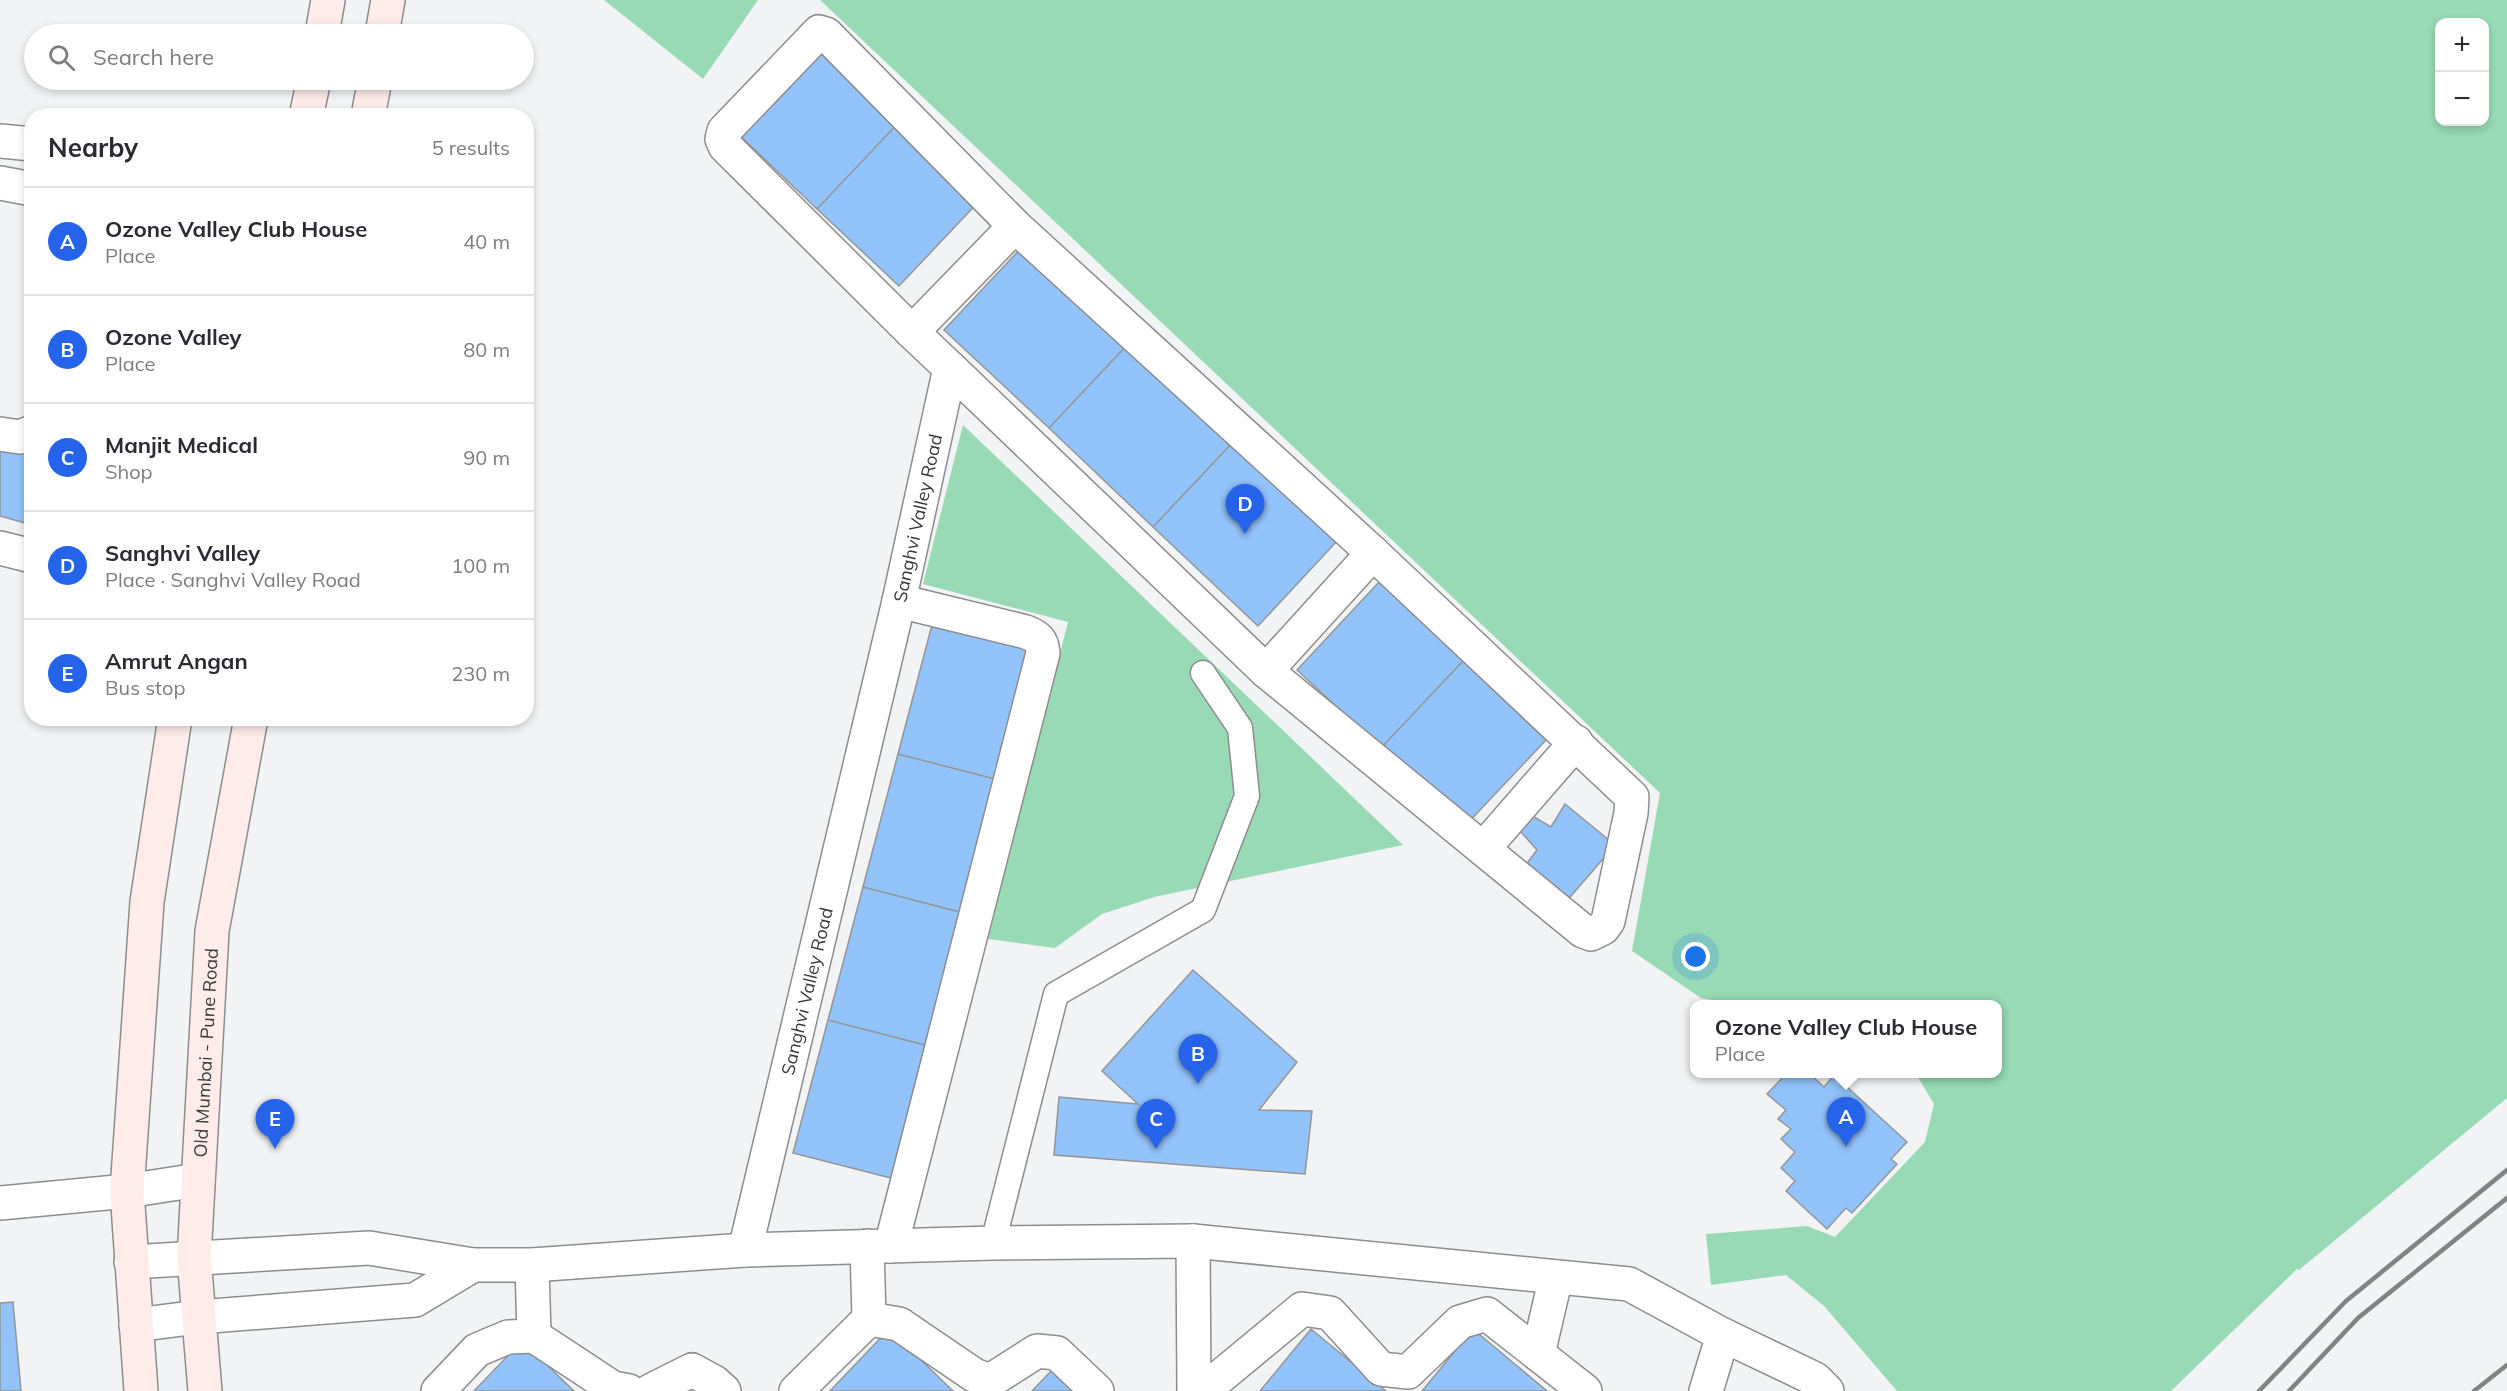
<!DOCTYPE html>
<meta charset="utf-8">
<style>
body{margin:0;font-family:Mulish,sans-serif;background:#f7f7f7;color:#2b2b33}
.controls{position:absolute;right:18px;top:18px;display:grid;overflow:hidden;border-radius:12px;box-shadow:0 3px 9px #0003}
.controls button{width:54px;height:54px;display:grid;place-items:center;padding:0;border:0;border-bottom:2px solid #e1e1e2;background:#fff;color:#2b2b33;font:30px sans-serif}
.you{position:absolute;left:1696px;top:957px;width:21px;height:21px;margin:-15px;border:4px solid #fff;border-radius:50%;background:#1a73e8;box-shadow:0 0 0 9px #1a73e833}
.badge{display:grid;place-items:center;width:39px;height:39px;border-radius:50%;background:#2563eb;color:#fff;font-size:20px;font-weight:700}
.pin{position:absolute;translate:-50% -50px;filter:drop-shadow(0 2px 3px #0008)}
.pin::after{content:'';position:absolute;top:32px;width:21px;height:18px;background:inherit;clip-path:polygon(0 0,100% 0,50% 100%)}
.popup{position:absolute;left:1690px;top:1000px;width:312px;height:78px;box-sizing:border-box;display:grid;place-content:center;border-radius:12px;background:#fff;filter:drop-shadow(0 2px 4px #0005);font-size:20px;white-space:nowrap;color:#7c7c81}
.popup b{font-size:22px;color:#2b2b33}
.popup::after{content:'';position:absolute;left:50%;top:100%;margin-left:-12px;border:12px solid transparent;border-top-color:#fff}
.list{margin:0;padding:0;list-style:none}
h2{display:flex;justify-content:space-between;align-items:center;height:78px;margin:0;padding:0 24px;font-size:26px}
h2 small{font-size:20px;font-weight:400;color:#7c7c81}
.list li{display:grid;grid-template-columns:39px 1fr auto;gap:18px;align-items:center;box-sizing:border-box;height:108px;padding:0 24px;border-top:2px solid #e1e1e2}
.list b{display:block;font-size:22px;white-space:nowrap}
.list p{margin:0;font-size:20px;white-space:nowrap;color:#7c7c81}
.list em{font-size:20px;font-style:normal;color:#7c7c81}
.icon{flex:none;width:33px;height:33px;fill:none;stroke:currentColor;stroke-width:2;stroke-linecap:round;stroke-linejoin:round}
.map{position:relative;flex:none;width:2507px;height:1391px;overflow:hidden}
.search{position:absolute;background:#fff;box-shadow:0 3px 9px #0003;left:24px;top:24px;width:510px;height:66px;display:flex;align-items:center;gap:15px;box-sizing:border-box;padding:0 21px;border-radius:33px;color:#7c7c81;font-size:22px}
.panel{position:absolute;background:#fff;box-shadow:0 3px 9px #0003;left:24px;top:108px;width:510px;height:618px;border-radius:24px}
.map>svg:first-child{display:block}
.green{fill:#97dab5;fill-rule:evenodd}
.building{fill:#92c3fa;stroke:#949596;stroke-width:1.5}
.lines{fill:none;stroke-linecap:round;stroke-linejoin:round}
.service-casing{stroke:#8d8d8e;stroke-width:27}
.minor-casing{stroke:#8d8d8e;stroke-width:36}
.secondary-casing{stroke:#8d8d8e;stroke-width:36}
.service{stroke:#fff;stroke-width:24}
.minor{stroke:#fff;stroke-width:33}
.secondary{stroke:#fdecea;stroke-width:33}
.rail{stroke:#828384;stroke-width:4.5}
.labels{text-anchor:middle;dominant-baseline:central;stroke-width:4.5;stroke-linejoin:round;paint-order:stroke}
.street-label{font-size:18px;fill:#39393a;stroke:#fff}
</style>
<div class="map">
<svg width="2507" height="1391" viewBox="0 0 2507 1391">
<rect width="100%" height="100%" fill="#f2f3f4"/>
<path class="green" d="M 604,0 L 758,0 L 703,79 Z
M 820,0 L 2507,0 L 2507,1098 L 2299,1270 L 2297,1269 L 2171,1391 L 1897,1391 L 1824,1306 L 1786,1275 L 1711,1285 L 1706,1234 L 1807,1226 L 1835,1237 L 1925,1142 L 1934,1104 L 1916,1074 L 1998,1074 L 1998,1004 L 1736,1004 L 1701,998 L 1632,951 L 1660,793 ZM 2484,22 L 2484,122 L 2440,122 L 2440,22 Z
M 963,425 L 1403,845 L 1154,897 L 1102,914 L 1055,948 L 988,939 L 1068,622 L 923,584 Z"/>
<path class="building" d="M 821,42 L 902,119 L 817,209 L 736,132 Z
M 902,119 L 984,196 L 899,286 L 817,209 Z
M 1024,245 L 1128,344 L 1049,428 L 944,330 Z
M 1128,344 L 1233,442 L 1153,527 L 1049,428 Z
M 1233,442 L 1337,541 L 1258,626 L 1153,527 Z
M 0,444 L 32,454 L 32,525 L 0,516 Z
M 1379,582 L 1463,661 L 1381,748 L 1297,670 Z
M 933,621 L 1030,645 L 995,779 L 898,754 Z
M 1463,661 L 1546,740 L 1464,827 L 1381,748 Z
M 898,754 L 995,779 L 960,912 L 863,887 Z
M 1565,804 L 1615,845 L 1565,903 L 1524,867 L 1537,850 L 1520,831 L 1531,815 L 1551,827 Z
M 863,887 L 960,912 L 925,1045 L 828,1020 Z
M 1193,970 L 1297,1062 L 1259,1110 L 1312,1111 L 1305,1174 L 1054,1155 L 1059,1097 L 1138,1104 L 1102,1071 Z
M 828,1020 L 925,1045 L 891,1178 L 793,1153 Z
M 1786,1074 L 1810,1074 L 1824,1087 L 1834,1075 L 1907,1142 L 1891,1159 L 1897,1164 L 1852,1213 L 1846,1208 L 1827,1229 L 1786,1191 L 1795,1181 L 1781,1168 L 1795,1152 L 1781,1139 L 1791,1129 L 1778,1119 L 1786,1110 L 1767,1094 Z
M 13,1302 L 21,1391 L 0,1391 L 0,1303 Z
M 889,1329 L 953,1391 L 830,1391 Z
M 1311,1329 L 1386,1391 L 1260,1391 Z
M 1473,1329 L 1547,1391 L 1422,1391 Z
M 522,1341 L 574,1391 L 474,1391 Z
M 1052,1370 L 1075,1391 L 1032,1391 Z"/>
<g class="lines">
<g class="service-casing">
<path id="service" d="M 993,1243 L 1056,994 L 1203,910 L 1247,796 L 1240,728 L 1203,673"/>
</g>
<g class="minor-casing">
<g id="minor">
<path d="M 0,141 L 32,144"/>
<path d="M 0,183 L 32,189"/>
<path d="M 912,332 L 725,146 L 722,139 L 724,131 L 819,32 L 826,34 L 1015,226 L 1373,553 L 1632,797 L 1631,813 L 1608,921 L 1603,928 L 1591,934 L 1583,931 L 1266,671"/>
<path d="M 950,368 L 912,332 L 1015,226"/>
<path d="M 0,434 L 20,437 L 32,432"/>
<path d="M 0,548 L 32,556"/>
<path d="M 1483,849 L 1576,742"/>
<path d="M 0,1203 L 127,1191 L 198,1180"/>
<path d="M 1193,1241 L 1194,1391"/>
<path d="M 891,1246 L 1043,653 C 1042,640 1038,637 1026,632 L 899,601"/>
<path id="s1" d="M 745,1250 L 899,601 L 950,368 L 1266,671 L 1373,553"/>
<path d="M 131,1262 L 369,1248 L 473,1265 L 415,1300 L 198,1317 L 136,1325"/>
<path d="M 473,1265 L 532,1265 L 745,1250 L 993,1243 L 1193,1241 L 1629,1284 L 1723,1335 L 1706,1391"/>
<path d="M 532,1265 L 534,1336"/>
<path d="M 869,1319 L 899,1324 L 974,1375 L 990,1381 L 1037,1351 L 1057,1353 L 1097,1391"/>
<path d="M 1723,1335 L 1815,1379 L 1827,1391"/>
<path d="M 1538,1354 L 1556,1277"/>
<path d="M 438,1391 L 477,1350 L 508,1337 L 534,1336 L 613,1388 L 629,1391"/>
<path d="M 650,1391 L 692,1370 L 714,1382 L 724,1391"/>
<path d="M 796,1391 L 869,1319 L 867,1246"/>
<path d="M 1203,1391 L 1302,1309 L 1330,1313 L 1381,1369 L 1408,1372 L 1460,1322 L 1487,1314 L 1585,1391"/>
</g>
</g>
<g class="secondary-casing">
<g id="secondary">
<path d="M 322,34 L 328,0"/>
<path d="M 382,34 L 388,0"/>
<path d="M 306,116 L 314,80"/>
<path d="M 368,116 L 375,80"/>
<path d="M 141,1391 L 127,1191 L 147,902 L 175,718"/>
<path id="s2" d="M 205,1391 L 194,1258 L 212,931 L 251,718"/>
</g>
</g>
<use href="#service" class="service"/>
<use href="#minor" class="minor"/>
<use href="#secondary" class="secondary"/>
<path class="rail" d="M 2259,1391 L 2346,1301 L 2507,1170
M 2289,1391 L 2358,1318 L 2507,1198
M 2474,1391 L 2507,1365"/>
</g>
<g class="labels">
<g class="street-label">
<text stroke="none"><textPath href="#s1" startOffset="752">Sanghvi Valley Road</textPath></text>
<text stroke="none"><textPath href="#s1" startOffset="266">Sanghvi Valley Road</textPath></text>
<text stroke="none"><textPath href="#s2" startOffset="339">Old Mumbai - Pune Road</textPath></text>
</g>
</g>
</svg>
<div class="controls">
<button>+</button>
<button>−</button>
</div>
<div class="you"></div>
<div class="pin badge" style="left:1846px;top:1147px">A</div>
<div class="popup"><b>Ozone Valley Club House</b>Place</div>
<div class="pin badge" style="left:1198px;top:1084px">B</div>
<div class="pin badge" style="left:1156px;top:1149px">C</div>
<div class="pin badge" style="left:1245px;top:534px">D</div>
<div class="pin badge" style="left:275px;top:1149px">E</div>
<div class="search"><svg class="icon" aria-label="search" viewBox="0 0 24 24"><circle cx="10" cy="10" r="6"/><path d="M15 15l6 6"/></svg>Search here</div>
<section class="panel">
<h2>Nearby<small>5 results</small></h2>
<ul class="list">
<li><span class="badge">A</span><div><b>Ozone Valley Club House</b><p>Place</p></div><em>40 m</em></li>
<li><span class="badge">B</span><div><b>Ozone Valley</b><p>Place</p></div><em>80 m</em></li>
<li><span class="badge">C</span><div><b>Manjit Medical</b><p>Shop</p></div><em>90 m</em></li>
<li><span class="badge">D</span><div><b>Sanghvi Valley</b><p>Place · Sanghvi Valley Road</p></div><em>100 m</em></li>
<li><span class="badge">E</span><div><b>Amrut Angan</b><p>Bus stop</p></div><em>230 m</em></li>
</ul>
</section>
</div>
